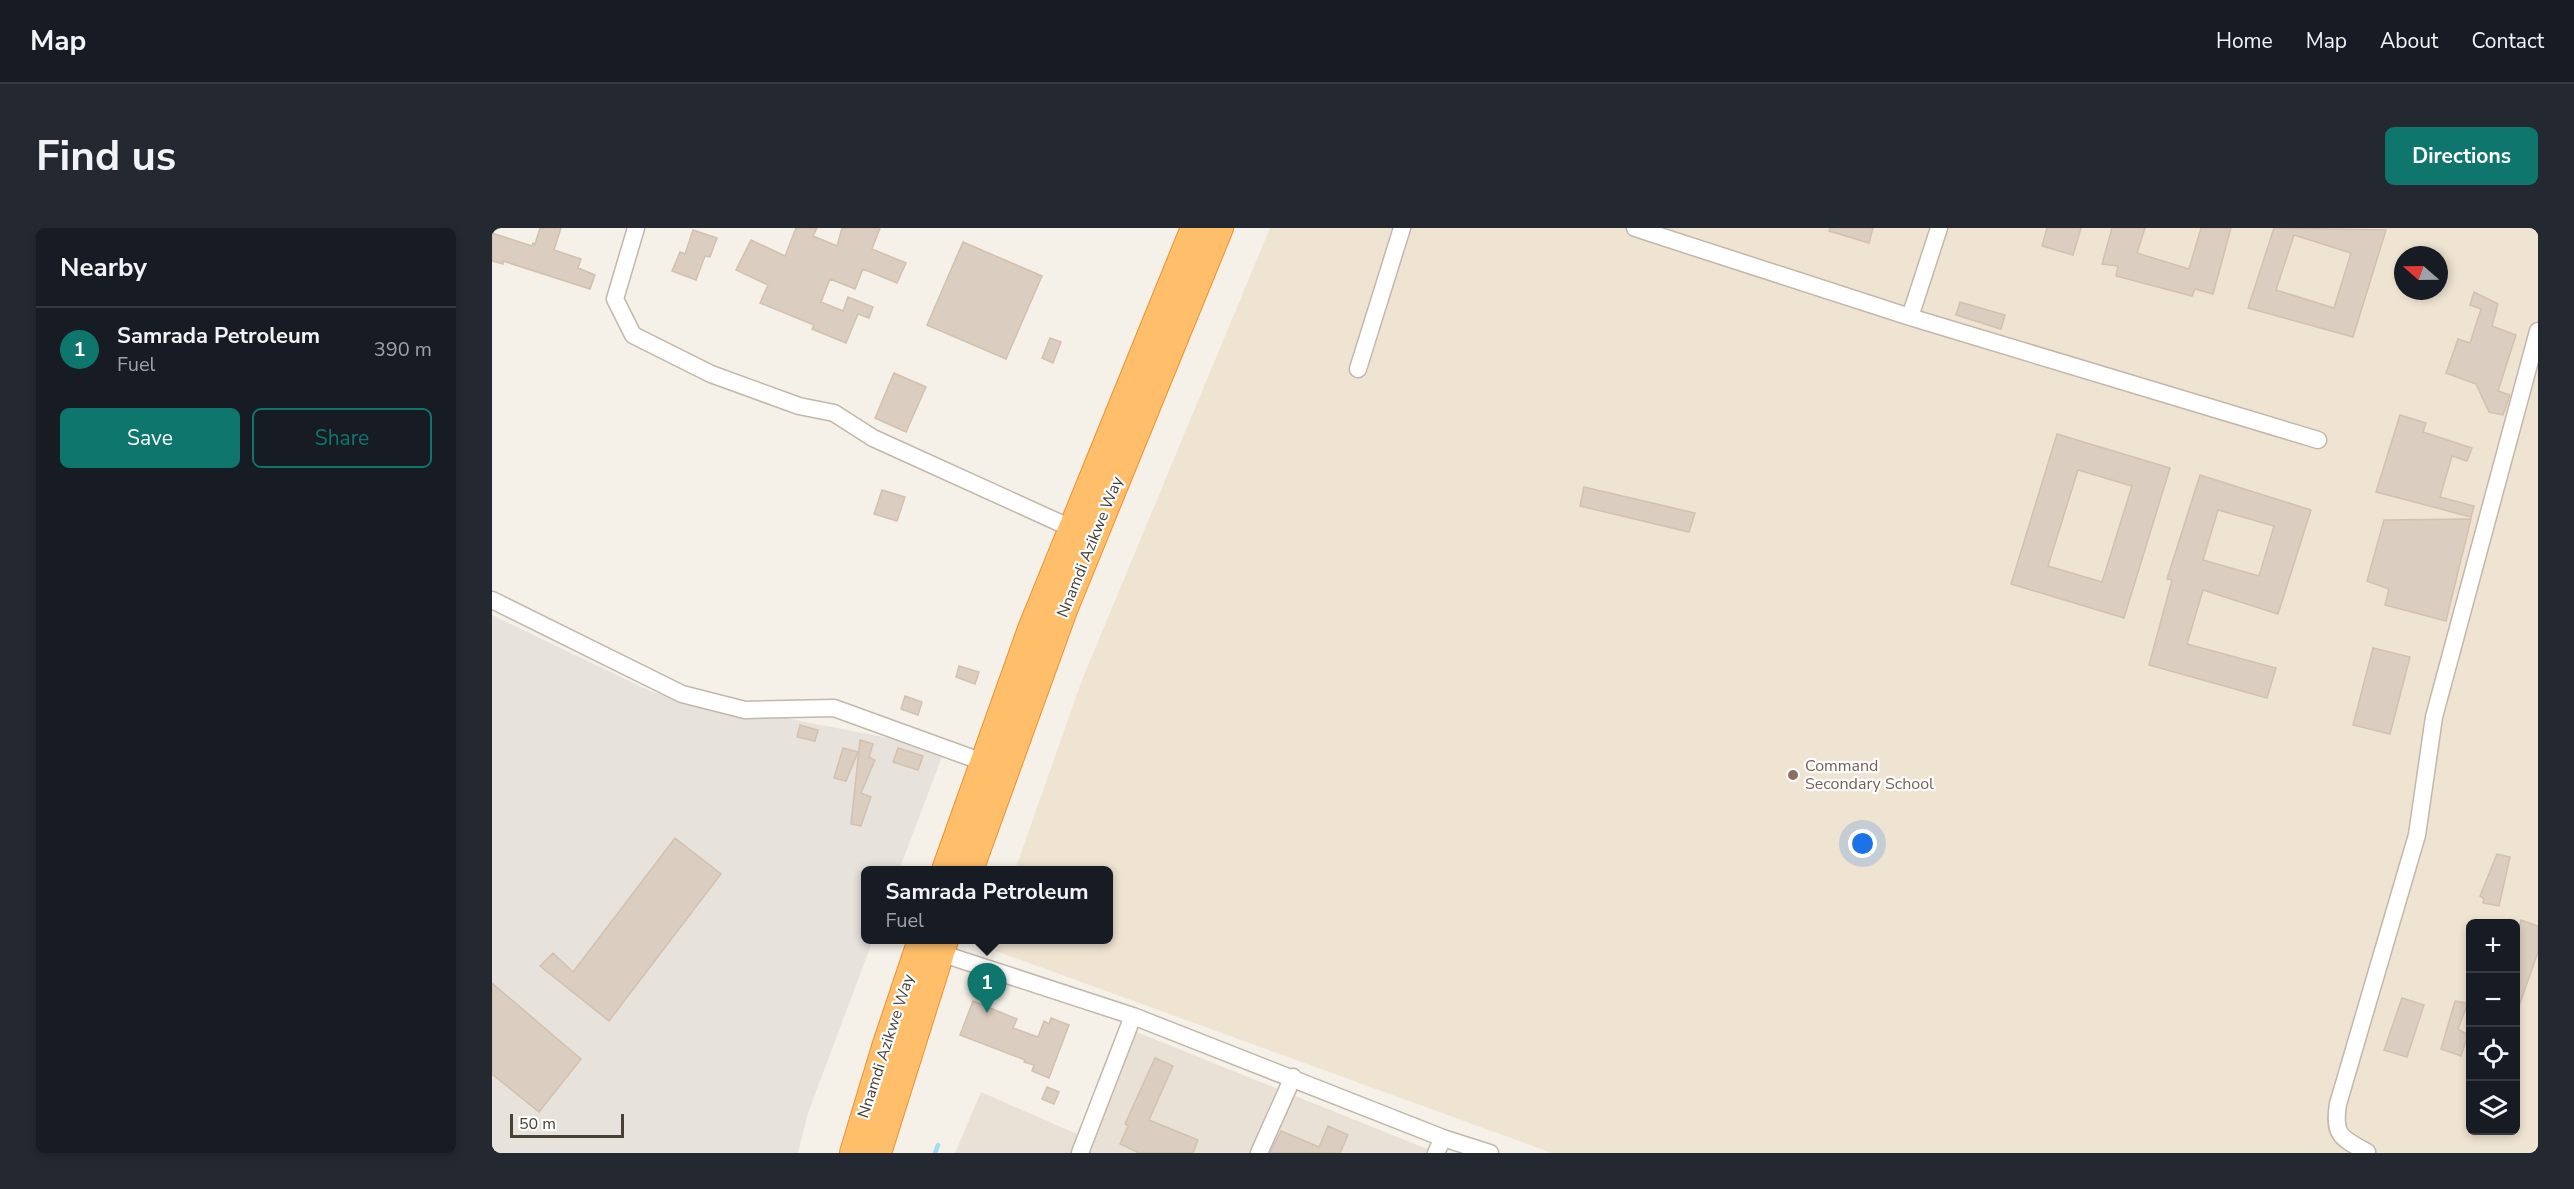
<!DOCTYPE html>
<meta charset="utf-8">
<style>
body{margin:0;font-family:"Nunito Sans",sans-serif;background:#242831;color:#f1f3f6}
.controls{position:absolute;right:18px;bottom:18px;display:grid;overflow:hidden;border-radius:9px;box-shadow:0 3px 9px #0003}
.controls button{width:54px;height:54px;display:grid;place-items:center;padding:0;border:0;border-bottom:2px solid #363941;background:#171b24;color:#f1f3f6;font:30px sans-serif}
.compass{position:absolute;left:1902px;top:18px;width:54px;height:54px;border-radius:50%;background:#171b24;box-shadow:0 3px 9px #0003;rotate:290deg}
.scale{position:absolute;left:18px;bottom:15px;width:114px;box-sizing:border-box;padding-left:6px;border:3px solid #494036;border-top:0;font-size:16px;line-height:21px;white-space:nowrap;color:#494036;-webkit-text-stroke:4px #fff;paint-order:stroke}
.you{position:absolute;left:1371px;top:616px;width:21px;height:21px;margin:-15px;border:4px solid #fff;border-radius:50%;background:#1a73e8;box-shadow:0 0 0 9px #1a73e833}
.badge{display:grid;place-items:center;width:39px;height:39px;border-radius:50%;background:#0f766e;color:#fff;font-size:20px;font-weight:700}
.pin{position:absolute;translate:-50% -50px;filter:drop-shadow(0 2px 3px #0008)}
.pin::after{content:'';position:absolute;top:32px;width:21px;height:18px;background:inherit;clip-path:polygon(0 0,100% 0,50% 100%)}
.popup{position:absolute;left:369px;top:638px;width:252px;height:78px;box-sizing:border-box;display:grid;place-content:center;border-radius:9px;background:#171b24;filter:drop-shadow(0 2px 4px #0005);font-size:20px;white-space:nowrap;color:#9ea1a6}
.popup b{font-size:22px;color:#f1f3f6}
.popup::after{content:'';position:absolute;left:50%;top:100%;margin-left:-12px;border:12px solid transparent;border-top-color:#171b24}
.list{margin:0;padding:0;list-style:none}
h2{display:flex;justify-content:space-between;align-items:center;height:78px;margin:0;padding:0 24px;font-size:26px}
h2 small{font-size:20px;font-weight:400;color:#9ea1a6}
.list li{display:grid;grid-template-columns:39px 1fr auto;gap:18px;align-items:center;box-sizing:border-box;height:84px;padding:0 24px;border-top:2px solid #363941}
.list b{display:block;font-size:22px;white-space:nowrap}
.list p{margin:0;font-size:20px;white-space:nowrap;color:#9ea1a6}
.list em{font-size:20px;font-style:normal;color:#9ea1a6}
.actions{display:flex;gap:12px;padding:18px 24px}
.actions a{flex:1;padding:14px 0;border:2px solid #0f766e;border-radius:9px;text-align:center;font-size:21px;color:#0f766e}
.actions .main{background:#0f766e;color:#fff}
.icon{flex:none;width:33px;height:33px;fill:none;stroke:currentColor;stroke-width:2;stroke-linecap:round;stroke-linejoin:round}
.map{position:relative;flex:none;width:2046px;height:925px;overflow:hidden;border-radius:9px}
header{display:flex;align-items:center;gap:36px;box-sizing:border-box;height:84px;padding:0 30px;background:#171b24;border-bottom:2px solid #363941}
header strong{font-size:28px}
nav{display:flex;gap:33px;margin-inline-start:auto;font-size:21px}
.intro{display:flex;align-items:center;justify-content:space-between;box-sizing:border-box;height:144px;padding:0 36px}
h1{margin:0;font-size:42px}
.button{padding:15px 27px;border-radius:9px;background:#0f766e;color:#fff;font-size:21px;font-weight:700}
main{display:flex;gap:36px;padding:0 36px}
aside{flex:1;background:#171b24;border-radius:9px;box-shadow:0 3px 9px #0003}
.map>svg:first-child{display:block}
.residential{fill:#eae1d6}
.industrial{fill:#e8e2dd}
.education{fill:#efe4d1;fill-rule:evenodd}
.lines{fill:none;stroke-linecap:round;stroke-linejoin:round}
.stream{stroke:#a0dcf6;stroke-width:4.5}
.building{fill:#dbcdbf;stroke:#d3c1af;stroke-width:1.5;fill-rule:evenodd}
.minor-casing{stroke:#c2b7aa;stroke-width:19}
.highway-casing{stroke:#ea912d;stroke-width:28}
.minor{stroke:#fff;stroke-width:16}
.highway{stroke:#ffbe69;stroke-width:26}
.education-dot{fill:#8d6e63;stroke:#fff;stroke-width:2}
.labels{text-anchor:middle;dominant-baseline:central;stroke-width:4.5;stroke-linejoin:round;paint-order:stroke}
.street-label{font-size:16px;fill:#494036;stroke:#fff}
.education-label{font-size:16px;fill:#785e54;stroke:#fff;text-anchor:start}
</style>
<header>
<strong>Map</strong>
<nav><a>Home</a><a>Map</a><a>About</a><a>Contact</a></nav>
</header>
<div class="intro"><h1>Find us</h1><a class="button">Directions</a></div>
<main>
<aside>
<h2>Nearby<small></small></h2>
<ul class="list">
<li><span class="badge">1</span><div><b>Samrada Petroleum</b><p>Fuel</p></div><em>390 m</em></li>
</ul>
<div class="actions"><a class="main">Save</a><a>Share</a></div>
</aside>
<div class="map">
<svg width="2046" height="925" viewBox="0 0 2046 925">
<rect width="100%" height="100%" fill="#f5f0e8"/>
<path class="residential" d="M 642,803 L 945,925 L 463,925 L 489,864 L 596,911 Z"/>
<path class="industrial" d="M 0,387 L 160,464 L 453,521 L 407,642 L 374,642 L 374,712 L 381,712 L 316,885 L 306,925 L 0,925 Z"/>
<path class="education" d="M 778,0 L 2046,0 L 2046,925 L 1060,925 L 496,720 L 499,712 L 616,712 L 616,642 L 523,642 L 590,452 ZM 1911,27 L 1947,27 L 1947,63 L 1911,63 ZM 1978,696 L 2024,696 L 2024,902 L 1978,902 Z"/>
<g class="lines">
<path class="stream" d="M 443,925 L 446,917"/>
</g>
<path class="building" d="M 48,0 L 69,0 L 62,22 L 89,31 L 86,40 L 103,47 L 98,61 L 11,33 L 11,36 L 0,33 L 0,5 L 40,18 L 41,15 L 43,16 Z
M 304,0 L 325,0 L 321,8 L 345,18 L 350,0 L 388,0 L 380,21 L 414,35 L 405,55 L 371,41 L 363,61 L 338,51 L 329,74 L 351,83 L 356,69 L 381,79 L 377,90 L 366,86 L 354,115 L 320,101 L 322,97 L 268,75 L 276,57 L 244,42 L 259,12 L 293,28 Z
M 1338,0 L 1381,0 L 1377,15 L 1337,3 Z
M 1555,0 L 1589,0 L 1581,27 L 1550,18 Z
M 1620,0 L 1653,0 L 1645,25 L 1697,41 L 1709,0 L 1739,0 L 1721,66 L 1703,61 L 1700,68 L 1624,48 L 1626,38 L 1610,36 Z
M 1782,0 L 1894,2 L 1861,109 L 1756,80 ZM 1802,7 L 1859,25 L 1842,80 L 1784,62 Z
M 201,2 L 225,10 L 218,29 L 213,28 L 204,52 L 180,43 L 188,24 L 193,26 Z
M 471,14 L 550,48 L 514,131 L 435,97 Z
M 1982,64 L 2006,76 L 2000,98 L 2024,107 L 2006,163 L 2018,167 L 2011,187 L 1997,184 L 1984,156 L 1954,145 L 1966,111 L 1978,115 L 1989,81 L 1978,77 Z
M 1468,74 L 1513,87 L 1509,101 L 1464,87 Z
M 558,110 L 569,114 L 561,135 L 550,130 Z
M 402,145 L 434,159 L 414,204 L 383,190 Z
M 1908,187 L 1934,195 L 1931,204 L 1980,220 L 1975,233 L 1960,228 L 1948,269 L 1982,278 L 1979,289 L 1884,264 Z
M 1565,206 L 1678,240 L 1632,390 L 1519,356 ZM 1586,242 L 1640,258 L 1610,354 L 1556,338 Z
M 1708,247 L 1819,282 L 1786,386 L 1711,362 L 1695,416 L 1784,440 L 1775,470 L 1657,437 L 1680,352 L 1675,351 ZM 1726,282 L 1782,298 L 1767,348 L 1711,332 Z
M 1092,259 L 1203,285 L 1197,304 L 1088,278 Z
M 390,262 L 413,269 L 405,293 L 382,286 Z
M 1979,291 L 1954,393 L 1893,377 L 1897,361 L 1875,353 L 1892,292 Z
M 1881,420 L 1918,429 L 1898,506 L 1861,497 Z
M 467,438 L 487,444 L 483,456 L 464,449 Z
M 413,468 L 430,474 L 426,487 L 409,481 Z
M 308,497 L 326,502 L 323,513 L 305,509 Z
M 368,512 L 381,516 L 377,529 L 383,532 L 369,565 L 379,569 L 369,598 L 359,596 Z
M 351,520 L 366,524 L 354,553 L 342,550 Z
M 406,520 L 431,528 L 426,542 L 401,534 Z
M 183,610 L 229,646 L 117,793 L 48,738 L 61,725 L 81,744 Z
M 2005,626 L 2018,629 L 2007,678 L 1991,675 L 1992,671 L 1988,668 Z
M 2029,692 L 2046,698 L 2046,724 L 2026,781 L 2024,781 L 2024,711 Z
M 0,755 L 89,831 L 47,884 L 0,846 Z
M 1910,770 L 1932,777 L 1915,829 L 1892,822 Z
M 481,773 L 525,791 L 521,800 L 546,809 L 552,793 L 557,796 L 559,790 L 577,797 L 557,850 L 540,843 L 542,837 L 532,834 L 533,832 L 468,807 Z
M 1963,773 L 1976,775 L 1966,801 L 1976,807 L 1969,828 L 1949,821 Z
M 663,830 L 681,838 L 657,892 L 706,912 L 701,925 L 647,925 L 628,916 L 636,898 L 633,896 Z
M 555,859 L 567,864 L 562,876 L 550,871 Z
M 836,898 L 856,907 L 848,925 L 778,925 L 789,903 L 827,919 Z"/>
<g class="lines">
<g class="minor-casing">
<path id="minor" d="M 144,0 L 123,71 L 141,107 L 219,146 L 307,178 L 342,185 L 381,210 L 579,300
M 1143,0 L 1418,89 L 1826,212
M 1418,89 L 1447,0
M 866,141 L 910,0
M 0,372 L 190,466 L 253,482 L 342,480 L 491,534
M 448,725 L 641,788 L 951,910 L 998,925
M 1875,924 C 1849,910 1841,907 1846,876 L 1925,607 L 1942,489 L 2046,103
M 588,925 L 641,788
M 767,925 L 801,849
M 944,925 L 951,910"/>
</g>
<g class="highway-casing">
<path id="highway" d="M 453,642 L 539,401 L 702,0
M 478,642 L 572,382 L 728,0
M 361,925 L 393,819 L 429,712
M 386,925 L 453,712"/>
</g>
<use href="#minor" class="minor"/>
<use href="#highway" class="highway"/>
</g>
<circle class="education-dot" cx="1301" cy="547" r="6"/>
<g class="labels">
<g class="street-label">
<text transform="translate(598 319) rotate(-68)">Nnamdi Azikwe Way</text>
<text transform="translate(394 818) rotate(-72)">Nnamdi Azikwe Way</text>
</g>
<g class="education-label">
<text x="1313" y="538">Command<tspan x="1313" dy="18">Secondary School</tspan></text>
</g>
</g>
</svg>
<div class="controls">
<button>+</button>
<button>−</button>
<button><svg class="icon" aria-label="locate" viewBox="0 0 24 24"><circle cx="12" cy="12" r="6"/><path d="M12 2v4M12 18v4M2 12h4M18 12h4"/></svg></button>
<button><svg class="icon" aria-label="layers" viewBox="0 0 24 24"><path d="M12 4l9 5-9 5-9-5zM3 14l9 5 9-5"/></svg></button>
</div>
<svg class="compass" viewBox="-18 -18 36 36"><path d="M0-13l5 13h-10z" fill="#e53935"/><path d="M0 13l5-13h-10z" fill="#9ea1a6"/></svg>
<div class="scale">50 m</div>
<div class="you"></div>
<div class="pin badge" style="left:495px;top:785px">1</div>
<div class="popup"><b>Samrada Petroleum</b>Fuel</div>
</div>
</main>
